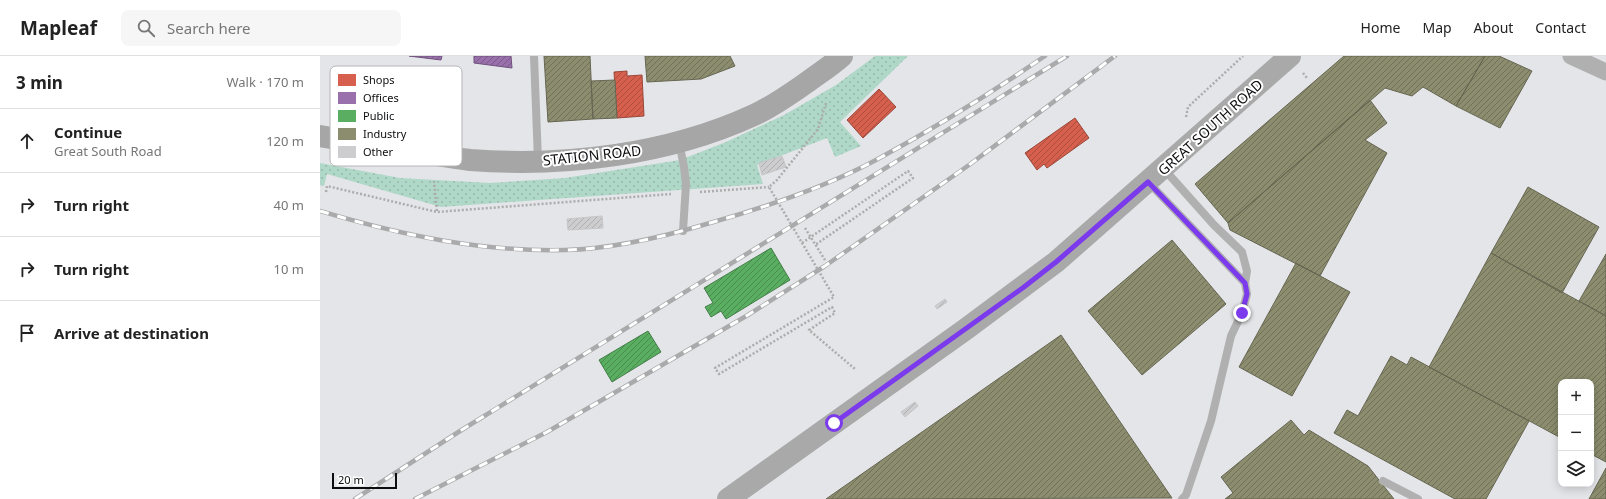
<!DOCTYPE html>
<meta charset="utf-8">
<style>
body{margin:0;font-family:"Noto Sans",sans-serif;background:#f6f6f6;color:#222}
.controls{position:absolute;right:12px;bottom:12px;display:grid;overflow:hidden;border-radius:8px;box-shadow:0 2px 10px #0003}
.controls button{width:36px;height:36px;display:grid;place-items:center;padding:0;border:0;border-bottom:1px solid #e0e0e0;background:#fff;color:#222;font:20px sans-serif}
.scale{position:absolute;left:12px;bottom:10px;width:65px;box-sizing:border-box;padding-left:4px;border:2px solid #0c0d0f;border-top:0;font-size:11px;line-height:14px;white-space:nowrap;color:#0c0d0f;-webkit-text-stroke:3px #fff;paint-order:stroke}
.stop{position:absolute;width:12px;height:12px;margin:-9px;border:3px solid #7c3aed;border-radius:50%;background:#fff}
.stop.end{background:#7c3aed;border-color:#fff;box-shadow:0 1px 4px #0008}
.list{margin:0;padding:0;list-style:none}
h2{display:flex;justify-content:space-between;align-items:center;height:52px;margin:0;padding:0 16px;font-size:17px}
h2 small{font-size:13px;font-weight:400;color:#767676}
.list li{display:grid;grid-template-columns:26px 1fr auto;gap:12px;align-items:center;box-sizing:border-box;height:64px;padding:0 16px;border-top:1px solid #e0e0e0}
.list b{display:block;font-size:15px;white-space:nowrap}
.list p{margin:0;font-size:13px;white-space:nowrap;color:#767676}
.list em{font-size:13px;font-style:normal;color:#767676}
.icon{flex:none;width:22px;height:22px;fill:none;stroke:currentColor;stroke-width:2;stroke-linecap:round;stroke-linejoin:round}
.map{position:relative;flex:none;width:1286px;height:443px;overflow:hidden}
header{display:flex;align-items:center;gap:24px;box-sizing:border-box;height:56px;padding:0 20px;background:#fff;border-bottom:1px solid #e0e0e0}
header strong{font-size:19px}
nav{display:flex;gap:22px;margin-inline-start:auto;font-size:14px}
.search{width:280px;height:36px;background:#f6f6f6;display:flex;align-items:center;gap:10px;box-sizing:border-box;padding:0 14px;border-radius:8px;color:#767676;font-size:15px}
main{display:flex}
aside{flex:1;background:#fff}
.map>svg:first-child{display:block}
.green{fill:url(#green-dots)}
.shops{fill:url(#shops-hatch);stroke:#99473a}
.offices{fill:url(#offices-hatch);stroke:#6f527c}
.public{fill:url(#public-hatch);stroke:#437e48}
.industry{fill:url(#industry-hatch);stroke:#666652}
.building{fill:url(#building-hatch);stroke:#c6c6c8}
.lines{fill:none;stroke-linecap:round;stroke-linejoin:round}
.path{stroke:#acacad;stroke-width:2.5;stroke-dasharray:2 2;stroke-linecap:butt}
.service{stroke:#b1b0b0;stroke-width:8}
.minor{stroke:#b1b0b0;stroke-width:17}
.secondary{stroke:#a7a6a6;stroke-width:22}
.primary{stroke:#a9a9aa;stroke-width:22}
.rail-casing{stroke:#aaaaac;stroke-width:4.5}
.rail{stroke:#fff;stroke-width:3;stroke-dasharray:9;stroke-linecap:butt}
.route{stroke:#7c3aed;stroke-width:5}
.labels{text-anchor:middle;dominant-baseline:central;stroke-width:4;stroke-linejoin:round;paint-order:stroke}
.street-label{font-size:14px;fill:#0c0d0f;stroke:#fff}
.key{fill:#fff;stroke:#b6b6b7;stroke-width:1}
.key-label{font-size:11px;fill:#0c0d0f}
</style>
<header>
<strong>Mapleaf</strong>
<div class="search"><svg class="icon" aria-label="search" viewBox="0 0 24 24"><circle cx="10" cy="10" r="6"/><path d="M15 15l6 6"/></svg>Search here</div>
<nav><a>Home</a><a>Map</a><a>About</a><a>Contact</a></nav>
</header>
<main>
<aside>
<h2>3 min<small>Walk · 170 m</small></h2>
<ul class="list">
<li><svg class="icon" aria-label="ahead" viewBox="0 0 24 24"><path d="M12 20V5M6 11l6-6 6 6"/></svg><div><b>Continue</b><p>Great South Road</p></div><em>120 m</em></li>
<li><svg class="icon" aria-label="right" viewBox="0 0 24 24"><path d="M7 20v-9h11M14 6l5 5-5 5"/></svg><div><b>Turn right</b></div><em>40 m</em></li>
<li><svg class="icon" aria-label="right" viewBox="0 0 24 24"><path d="M7 20v-9h11M14 6l5 5-5 5"/></svg><div><b>Turn right</b></div><em>10 m</em></li>
<li><svg class="icon" aria-label="arrive" viewBox="0 0 24 24"><path d="M6 21V4h12l-3 4 3 4H6"/></svg><div><b>Arrive at destination</b></div></li>
</ul>
</aside>
<div class="map">
<svg width="1286" height="443" viewBox="0 0 1286 443">
<defs>
<pattern id="green-dots" width="8" height="8" patternUnits="userSpaceOnUse"><rect width="8" height="8" fill="#b0d8c8"/><path d="M2 2h.1M6 6h.1" fill="none" stroke="#96b8ab" stroke-width="1.8" stroke-linecap="round"/></pattern>
<pattern id="shops-hatch" width="6" height="6" patternUnits="userSpaceOnUse"><rect width="6" height="6" fill="#d6604d"/><path d="M-1 1l2-2M0 6l6-6M5 7l2-2" fill="none" stroke="#ac4e3e"/></pattern>
<pattern id="offices-hatch" width="6" height="6" patternUnits="userSpaceOnUse"><rect width="6" height="6" fill="#9970ab"/><path d="M-1 1l2-2M0 6l6-6M5 7l2-2" fill="none" stroke="#7b5a8a"/></pattern>
<pattern id="public-hatch" width="6" height="6" patternUnits="userSpaceOnUse"><rect width="6" height="6" fill="#5aae61"/><path d="M-1 1l2-2M0 6l6-6M5 7l2-2" fill="none" stroke="#498c4e"/></pattern>
<pattern id="industry-hatch" width="6" height="6" patternUnits="userSpaceOnUse"><rect width="6" height="6" fill="#8c8c6e"/><path d="M-1 1l2-2M0 6l6-6M5 7l2-2" fill="none" stroke="#717159"/></pattern>
<pattern id="building-hatch" width="6" height="6" patternUnits="userSpaceOnUse"><rect width="6" height="6" fill="#cdccce"/><path d="M-1 1l2-2M0 6l6-6M5 7l2-2" fill="none" stroke="#afaeb0"/></pattern>
</defs>
<rect width="100%" height="100%" fill="#e3e5e8"/>
<path class="green" d="M 555,0 L 588,0 L 520,66 L 541,90 L 515,101 L 507,82 L 437,109 L 443,128 L 121,151 L 7,118 L 4,130 L 0,129 L 0,107 L 80,122 L 170,127 L 245,122 L 360,104 L 406,86 L 464,59 L 516,29 Z"/>
<path class="shops" d="M 307,15 L 307,20 L 322,19 L 324,60 L 297,62 L 294,16 Z
M 559,33 L 576,51 L 543,82 L 527,64 Z
M 755,62 L 769,82 L 727,112 L 724,108 L 717,114 L 705,97 Z"/>
<path class="offices" d="M 89,0 L 122,0 L 121,4 Z
M 154,0 L 191,0 L 192,12 L 154,7 Z"/>
<path class="public" d="M 451,192 L 470,224 L 406,263 L 401,255 L 391,261 L 385,251 L 393,247 L 384,232 Z
M 328,275 L 341,296 L 292,326 L 279,304 Z"/>
<path class="industry" d="M 224,0 L 270,0 L 273,63 L 228,66 Z
M 325,0 L 410,0 L 415,10 L 381,23 L 327,26 Z
M 1024,0 L 1165,0 L 1136,50 L 1103,31 L 1092,40 L 1065,32 L 908,167 L 875,128 Z
M 1165,0 L 1179,0 L 1212,15 L 1180,72 L 1136,50 Z
M 295,24 L 297,62 L 273,63 L 271,25 Z
M 1050,44 L 1067,67 L 1045,84 L 1067,97 L 1000,220 L 910,174 L 908,167 Z
M 1208,131 L 1279,171 L 1242,237 L 1171,197 Z
M 852,184 L 906,248 L 822,319 L 768,255 Z
M 1171,197 L 1286,260 L 1286,406 L 1271,398 L 1271,326 L 1241,326 L 1241,382 L 1109,311 Z
M 1286,198 L 1286,260 L 1259,245 Z
M 976,207 L 1030,236 L 972,340 L 919,311 Z
M 741,279 L 852,442 L 506,443 Z
M 1071,300 L 1087,309 L 1091,301 L 1209,365 L 1166,443 L 1135,443 L 1014,377 L 1027,354 L 1038,360 Z
M 971,364 L 984,379 L 989,374 L 1048,410 L 1074,443 L 905,443 L 913,437 L 901,421 Z
M 1286,412 L 1286,443 L 1269,443 Z"/>
<path class="building" d="M 462,100 L 466,111 L 442,119 L 439,107 Z
M 282,160 L 283,172 L 248,174 L 247,163 Z
M 625,243 L 627,246 L 617,253 L 615,250 Z
M 595,346 L 598,350 L 585,361 L 581,356 Z"/>
<g class="lines">
<path class="path" d="M 983,17 L 987,22
M 506,47 L 498,73 L 457,124 L 449,131 L 514,241 L 395,312 L 399,318 L 512,251 L 515,257 L 489,274 L 535,313
M 866,61 L 868,51 L 923,0
M 114,125 L 117,156
M 6,136 L 7,130 L 117,156 L 351,138
M 380,136 L 449,131
M 485,172 L 505,204
M 482,187 L 588,115 L 593,122 L 495,189"/>
<path class="service" d="M 214,0 L 218,105
M 359,86 L 364,111 L 366,128 L 363,175
M 844,113 L 894,169 L 922,196 L 927,215 L 925,227 L 927,238 L 922,257 L 911,280 L 891,365 L 866,439 L 862,443
M 829,127 L 925,227
M 1063,425 L 1098,443"/>
<path class="minor" d="M 1251,0 L 1286,16"/>
<path class="secondary" d="M 0,80 C 33,86 66,91 99,96 C 116,99 133,102 150,104 C 245,111 347,99 434,59 C 452,51 470,38 486,27 C 498,18 511,10 522,0"/>
<path class="primary" d="M 408,443 L 646,273 L 736,206 L 970,0"/>
<g class="rail-casing">
<path id="rail" d="M 0,155 C 80,179 161,196 245,194 C 293,193 343,181 390,167 C 446,151 504,132 556,104 C 615,72 671,37 725,0
M 35,443 L 140,375 L 747,0
M 95,443 L 227,376 L 428,259 L 505,210 L 649,109 L 795,0"/>
</g>
<use href="#rail" class="rail"/>
</g>
<g class="lines">
<path class="route" d="M 514,367 L 704,231 L 736,206 L 828,126 L 925,227 L 927,238 L 922,257"/>
</g>
<g class="labels">
<g class="street-label">
<text transform="translate(890 71) rotate(-42)">GREAT SOUTH ROAD</text>
<text transform="translate(272 99) rotate(-6)">STATION ROAD</text>
</g>
</g>
<rect x="10" y="10" width="132" height="100" rx="6" class="key"/>
<rect x="18" y="18" width="18" height="12" fill="#d6604d"/>
<rect x="18" y="36" width="18" height="12" fill="#9970ab"/>
<rect x="18" y="54" width="18" height="12" fill="#5aae61"/>
<rect x="18" y="72" width="18" height="12" fill="#8c8c6e"/>
<rect x="18" y="90" width="18" height="12" fill="#cdccce"/>
<g class="key-label">
<text x="43" y="28">Shops</text>
<text x="43" y="46">Offices</text>
<text x="43" y="64">Public</text>
<text x="43" y="82">Industry</text>
<text x="43" y="100">Other</text>
</g>
</svg>
<div class="controls">
<button>+</button>
<button>−</button>
<button><svg class="icon" aria-label="layers" viewBox="0 0 24 24"><path d="M12 4l9 5-9 5-9-5zM3 14l9 5 9-5"/></svg></button>
</div>
<div class="scale">20 m</div>
<div class="stop" style="left:514px;top:367px"></div>
<div class="stop end" style="left:922px;top:257px"></div>
</div>
</main>
